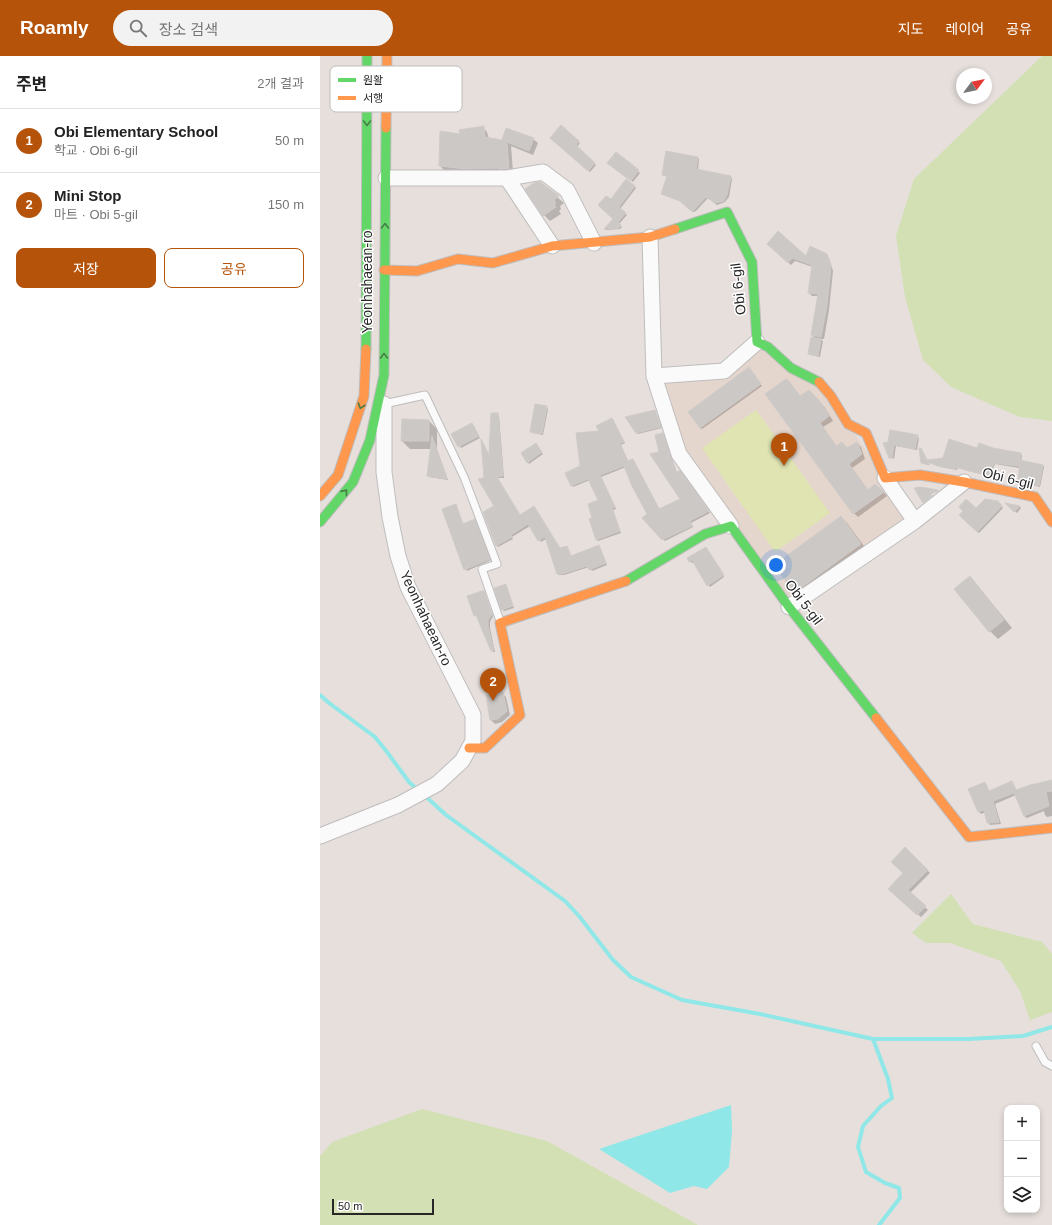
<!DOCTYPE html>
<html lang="ko">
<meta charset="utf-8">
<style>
body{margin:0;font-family:Arial,"Noto Sans KR",sans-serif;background:#f2f2f2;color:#222}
.controls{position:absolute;right:12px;bottom:12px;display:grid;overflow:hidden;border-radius:8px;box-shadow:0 2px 6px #0003}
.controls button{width:36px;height:36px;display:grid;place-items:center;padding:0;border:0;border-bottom:1px solid #e0e0e0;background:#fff;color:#222;font:20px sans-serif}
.compass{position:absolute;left:636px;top:12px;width:36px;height:36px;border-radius:50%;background:#fff;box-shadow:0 2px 6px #0003;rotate:58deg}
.scale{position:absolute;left:12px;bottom:10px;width:102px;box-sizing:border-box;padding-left:4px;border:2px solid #272727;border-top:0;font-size:11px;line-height:14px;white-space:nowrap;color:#272727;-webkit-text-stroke:3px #fff;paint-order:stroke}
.you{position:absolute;left:456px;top:509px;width:14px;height:14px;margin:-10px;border:3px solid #fff;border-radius:50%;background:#1a73e8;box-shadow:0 0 0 6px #1a73e833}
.badge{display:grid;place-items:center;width:26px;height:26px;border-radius:50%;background:#b45309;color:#fff;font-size:13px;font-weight:700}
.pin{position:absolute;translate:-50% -33px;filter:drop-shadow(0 1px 2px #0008)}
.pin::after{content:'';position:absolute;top:21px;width:14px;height:12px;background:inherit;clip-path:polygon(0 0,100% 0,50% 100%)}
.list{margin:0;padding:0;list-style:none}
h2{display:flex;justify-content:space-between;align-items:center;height:52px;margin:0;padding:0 16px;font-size:17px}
h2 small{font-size:13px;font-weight:400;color:#767676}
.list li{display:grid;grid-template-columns:26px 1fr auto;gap:12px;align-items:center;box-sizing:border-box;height:64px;padding:0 16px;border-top:1px solid #e0e0e0}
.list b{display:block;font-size:15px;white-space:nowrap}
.list p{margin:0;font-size:13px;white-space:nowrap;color:#767676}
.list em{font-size:13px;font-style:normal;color:#767676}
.actions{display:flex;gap:8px;padding:12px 16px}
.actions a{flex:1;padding:9px 0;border:1px solid #b45309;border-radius:8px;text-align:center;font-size:14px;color:#b45309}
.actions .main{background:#b45309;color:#fff}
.icon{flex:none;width:22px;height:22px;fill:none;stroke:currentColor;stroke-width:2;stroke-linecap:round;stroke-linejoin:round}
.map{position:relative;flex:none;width:732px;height:1169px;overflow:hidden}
header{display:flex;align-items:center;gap:24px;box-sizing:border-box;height:56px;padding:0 20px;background:#b45309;color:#fff}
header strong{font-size:19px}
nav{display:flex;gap:22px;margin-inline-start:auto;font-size:14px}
.search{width:280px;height:36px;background:#f2f2f2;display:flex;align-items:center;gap:10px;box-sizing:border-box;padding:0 14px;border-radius:22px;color:#767676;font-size:15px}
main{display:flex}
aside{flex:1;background:#fff}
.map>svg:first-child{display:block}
.education{fill:#e5d6cd}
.green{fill:#d2e0b4}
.pitch{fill:#dfe4b2}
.water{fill:#90e7e7}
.shadow{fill:#0003}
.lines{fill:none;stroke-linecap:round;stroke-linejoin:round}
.stream{stroke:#90e7e7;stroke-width:4}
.building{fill:#ccc8c6;stroke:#d0cbc8}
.lane-casing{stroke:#bfbdbe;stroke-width:9}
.street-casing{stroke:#bfbdbe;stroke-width:17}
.fast-casing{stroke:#bfbdbe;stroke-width:11}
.slow-casing{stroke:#bfbdbe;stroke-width:11}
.lane{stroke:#fbfafa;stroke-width:7}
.street{stroke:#fbfafa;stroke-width:15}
.fast{stroke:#63d668;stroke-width:9}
.slow{stroke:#ff974d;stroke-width:9}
.oneway{stroke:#457e48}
.labels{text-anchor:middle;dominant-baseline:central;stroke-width:3;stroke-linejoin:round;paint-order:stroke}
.street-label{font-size:14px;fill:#272727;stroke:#fff}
.key{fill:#fff;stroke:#bebebe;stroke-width:1}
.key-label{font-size:11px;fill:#272727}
</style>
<header>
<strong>Roamly</strong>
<div class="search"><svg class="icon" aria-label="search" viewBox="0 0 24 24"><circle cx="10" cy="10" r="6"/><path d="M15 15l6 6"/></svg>장소 검색</div>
<nav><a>지도</a><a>레이어</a><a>공유</a></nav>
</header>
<main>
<aside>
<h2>주변<small>2개 결과</small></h2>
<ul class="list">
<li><span class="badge">1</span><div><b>Obi Elementary School</b><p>학교 · Obi 6-gil</p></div><em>50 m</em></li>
<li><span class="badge">2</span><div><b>Mini Stop</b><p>마트 · Obi 5-gil</p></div><em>150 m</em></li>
</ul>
<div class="actions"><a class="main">저장</a><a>공유</a></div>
</aside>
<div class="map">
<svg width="732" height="1169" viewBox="0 0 732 1169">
<rect width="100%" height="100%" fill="#e6dfdc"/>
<path class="education" d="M 437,286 L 497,324 L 595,465 L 469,551 L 359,398 L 334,320 L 404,315 Z"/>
<path class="green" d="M 722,0 L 732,0 L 732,365 L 700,361 L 631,331 L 603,304 L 585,241 L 576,180 L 594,123 Z
M 631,838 L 653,868 L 722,886 L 732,898 L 732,956 L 710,964 L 700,935 L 681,905 L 630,887 L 606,887 L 592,877 Z
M 102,1053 L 227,1085 L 378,1169 L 0,1169 L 0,1100 L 12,1086 Z"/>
<path class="pitch" d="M 436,354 L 510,457 L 455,496 L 382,392 Z"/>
<path class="water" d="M 411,1049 L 412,1075 L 409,1111 L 387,1133 L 374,1130 L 350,1137 L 279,1093 Z"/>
<path class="shadow" d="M 163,71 L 167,76 L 169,83 L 182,85 L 213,83 L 218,87 L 213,99 L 191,90 L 193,116 L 150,117 L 124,114 L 120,110 L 141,79 Z
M 242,71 L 260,87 L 257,91 L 276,109 L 270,116 L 232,82 Z
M 296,98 L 320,117 L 313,126 L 290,108 Z
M 378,102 L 379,103 L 378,114 L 411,121 L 412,123 L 409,141 L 405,146 L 397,149 L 388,142 L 376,155 L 373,156 L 363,146 L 342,138 L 348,121 L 343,119 Z
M 220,127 L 244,147 L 240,150 L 241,153 L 239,155 L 241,158 L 230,165 L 224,159 Z
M 314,130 L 316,132 L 300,153 L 307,159 L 299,168 L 302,171 L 300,173 L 286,174 L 285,173 L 294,163 L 291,145 Z
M 448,187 L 486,201 L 506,199 L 509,202 L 513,215 L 509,254 L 504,283 L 500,283 L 503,285 L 500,301 L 491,299 L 489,297 L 496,283 L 492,279 L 499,240 L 492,240 L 489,237 L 493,211 L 475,205 L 471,209 Z
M 430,314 L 442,330 L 382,373 L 380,372 Z
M 468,325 L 481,341 L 494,339 L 505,352 L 513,365 L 503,371 L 517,391 L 522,387 L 528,393 L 537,387 L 541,391 L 545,403 L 532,412 L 548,434 L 563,436 L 567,440 L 538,461 L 534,457 Z
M 226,351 L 228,353 L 223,379 L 213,377 L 211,376 Z
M 335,355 L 342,372 L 318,378 L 317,377 Z
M 177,358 L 179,360 L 184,422 L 177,422 L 200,460 L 240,493 L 247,491 L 251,501 L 279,490 L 287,509 L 272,515 L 269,511 L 244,519 L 239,519 L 237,517 L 226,483 L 221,486 L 210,470 L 192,481 L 193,483 L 178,491 L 176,489 L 175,450 L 165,423 L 170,403 Z
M 109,365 L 117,373 L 117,393 L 128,424 L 109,421 L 108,420 L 111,393 L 90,393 L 82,385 Z
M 293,365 L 305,387 L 301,389 L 308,405 L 314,406 L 340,454 L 361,443 L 340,396 L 342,378 L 344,380 L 357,417 L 361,417 L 390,457 L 371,467 L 373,471 L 345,485 L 324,462 L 328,458 L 306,411 L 281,421 L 296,453 L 293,454 L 301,477 L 278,485 L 276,483 L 274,462 L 279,445 L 270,424 L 253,431 L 246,418 L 261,411 L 280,376 Z
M 154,370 L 160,382 L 141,392 L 133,378 Z
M 597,380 L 599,382 L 597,394 L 576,390 L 574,403 L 570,401 L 569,387 Z
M 217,390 L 223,398 L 209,408 L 208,406 Z
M 658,393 L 673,393 L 701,398 L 702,400 L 701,405 L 723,409 L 724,411 L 720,431 L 701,426 L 699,425 L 700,412 L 675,408 L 670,420 L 648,415 L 638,411 L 637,414 L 621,411 L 608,406 L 610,409 L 604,408 L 602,407 Z
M 677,446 L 683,452 L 659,477 L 640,459 L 644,455 L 656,454 Z
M 135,449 L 143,469 L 156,466 L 171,504 L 147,515 L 123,454 Z
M 688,449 L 700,451 L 701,452 L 697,457 Z
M 521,461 L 527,467 L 547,494 L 480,542 L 474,536 Z
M 387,494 L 404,521 L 390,531 L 374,506 L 372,507 L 370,505 Z
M 650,522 L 658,530 L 692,572 L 678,583 L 670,575 Z
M 185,529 L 194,552 L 184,555 L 182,553 Z
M 164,536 L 173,560 L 170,566 L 170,572 L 175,596 L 173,596 L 158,561 L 155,559 Z
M 182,637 L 186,641 L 190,659 L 182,666 L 175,668 L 171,664 Z
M 732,725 L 732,760 L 727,761 L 725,759 L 724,755 L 707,762 L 704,760 L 696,739 L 675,748 L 681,768 L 670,769 L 668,766 L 666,756 L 661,758 L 659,756 L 649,734 L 665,727 L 670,736 L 692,727 L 697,735 Z
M 585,792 L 610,817 L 590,837 L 608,854 L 601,861 L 570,833 L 584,817 Z"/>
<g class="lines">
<path class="stream" d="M 0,639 L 9,647 L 55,681 L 67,696 L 89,726 L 98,734
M 103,738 L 126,759 L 245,845 L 259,860 L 293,904 L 311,921 L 362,944 L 440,958 L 553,983 L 649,983 L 703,980 L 732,971
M 553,983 L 568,1023 L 572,1042 L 561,1050 L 543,1070 L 538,1091 L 546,1116 L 565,1127 L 579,1132 L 580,1142 L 559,1169"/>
</g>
<path class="building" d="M 241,69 L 259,85 L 256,89 L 275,107 L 268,115 L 230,82 Z
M 164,70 L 165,81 L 182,84 L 186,72 L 214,82 L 209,95 L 187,86 L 189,113 L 178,113 L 178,112 L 146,113 L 119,110 L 120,75 L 140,78 L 139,74 Z
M 346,95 L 378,101 L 376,113 L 411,120 L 407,139 L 404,145 L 395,147 L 386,141 L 374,154 L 371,155 L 360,145 L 341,138 L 347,120 L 342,119 Z
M 296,96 L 319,114 L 311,125 L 287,107 Z
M 306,123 L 315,130 L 299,151 L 306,157 L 298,166 L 301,169 L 299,172 L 284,173 L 293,163 L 278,149 L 286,140 L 291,143 Z
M 220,126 L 239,140 L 234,144 L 236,147 L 234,148 L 236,151 L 223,160 L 205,133 L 214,127 Z
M 458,175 L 486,200 L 490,190 L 507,198 L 511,211 L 507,250 L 501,281 L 491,279 L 498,238 L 488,237 L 492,209 L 472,202 L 468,207 L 447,188 Z
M 491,281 L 501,283 L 498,300 L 488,298 Z
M 429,311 L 441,328 L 380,372 L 368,356 Z
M 466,323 L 468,324 L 480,340 L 489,334 L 501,347 L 509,360 L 500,367 L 516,390 L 522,386 L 527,392 L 537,386 L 542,398 L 529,408 L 548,434 L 555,428 L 564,436 L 533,458 L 445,338 Z
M 215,348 L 227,350 L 222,378 L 210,376 Z
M 335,354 L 341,371 L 316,377 L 305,361 Z
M 171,357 L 178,357 L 183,420 L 177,421 L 200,459 L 214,450 L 240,492 L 247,490 L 251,500 L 279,489 L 286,507 L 269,514 L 267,510 L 242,518 L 237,518 L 225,481 L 218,485 L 208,468 L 191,479 L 192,481 L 176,490 L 163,456 L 174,450 L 158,423 L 164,422 L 161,383 L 169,399 Z
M 292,362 L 304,386 L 300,387 L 307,405 L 313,403 L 339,453 L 360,443 L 330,398 L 339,396 L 335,379 L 343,377 L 356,417 L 360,414 L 389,455 L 370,465 L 372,470 L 342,484 L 322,462 L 327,458 L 312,430 L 304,410 L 280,419 L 295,451 L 292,452 L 300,475 L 276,484 L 269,463 L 272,462 L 268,448 L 278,444 L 268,423 L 251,430 L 245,417 L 260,410 L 256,377 L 279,375 L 276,370 Z
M 82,363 L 109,364 L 109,385 L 81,385 Z
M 152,367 L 159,380 L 138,391 L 131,378 Z
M 570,374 L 598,379 L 595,393 L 574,389 L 572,402 L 569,402 L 563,387 L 568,386 Z
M 112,380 L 127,423 L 107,420 Z
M 629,383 L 657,392 L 659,387 L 673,392 L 701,397 L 699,410 L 674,407 L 669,419 L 645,414 L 636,411 L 636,413 L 618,410 L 608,406 L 609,408 L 601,407 L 599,392 L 601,392 L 607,404 L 623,402 Z
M 216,387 L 222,396 L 207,407 L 201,397 Z
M 700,404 L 723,409 L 719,430 L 698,425 Z
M 600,431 L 618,434 L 618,435 L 611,438 L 612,440 L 603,447 L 594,432 Z
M 646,443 L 656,452 L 665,443 L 678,445 L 682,450 L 657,476 L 639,459 L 643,455 L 639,451 Z
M 685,447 L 700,450 L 694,456 Z
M 136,448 L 143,468 L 155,463 L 170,503 L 144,514 L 122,453 Z
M 521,460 L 541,488 L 474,537 L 454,509 Z
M 386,491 L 404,519 L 387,530 L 372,504 L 369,506 L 367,502 Z
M 650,520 L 684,564 L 669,576 L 634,533 Z
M 186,528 L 193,550 L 181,554 L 174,532 Z
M 162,535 L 164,535 L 172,558 L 168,564 L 168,570 L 174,594 L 171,595 L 156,559 L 154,560 L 147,540 Z
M 183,636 L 187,655 L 178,663 L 170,664 L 166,639 Z
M 732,724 L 732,735 L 726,736 L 729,750 L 704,760 L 694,737 L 673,745 L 679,766 L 667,767 L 664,754 L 658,756 L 648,733 L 665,726 L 669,735 L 692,725 L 696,734 L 710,729 Z
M 585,791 L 608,814 L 588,834 L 606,850 L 597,859 L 568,833 L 583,817 L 571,806 Z"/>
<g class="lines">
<g class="lane-casing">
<path id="lane" d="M 64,348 L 105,339 L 144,421 L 177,508 L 162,513 L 180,565
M 716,990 L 725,1006 L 732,1010"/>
</g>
<g class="street-casing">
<path id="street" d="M 66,122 L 187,122 L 223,116 L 247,134 L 274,187
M 187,122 L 232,190
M 330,181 L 334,320 L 359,398 L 411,470
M 334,320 L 404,315 L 437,286
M 565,422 L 595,465
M 469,551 L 595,465 L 644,426
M 0,780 L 78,749 L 117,728 L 142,705 L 153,685 L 153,659 L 88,531 L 78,500 L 70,461 L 64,416 L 64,348"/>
</g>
<g class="fast-casing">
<path id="fast" d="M 355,173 L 407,156 L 432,206 L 437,286 L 448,291 L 471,312 L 499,326
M 46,293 L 47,0
M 0,466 L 33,426 L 50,384 L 64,319 L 66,72
M 306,525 L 385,478 L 411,470 L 469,551 L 556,662"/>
</g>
<g class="slow-casing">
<path id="slow" d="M 66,72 L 67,0
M 64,214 L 97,215 L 138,203 L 173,207 L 232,190 L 330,181 L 355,173
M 499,326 L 511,340 L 528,368 L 546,377 L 565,422 L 600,419 L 644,426 L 715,441 L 732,466
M 0,440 L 18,419 L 44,340 L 46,293
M 556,662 L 649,781 L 732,772
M 149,692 L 165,692 L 200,659 L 180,567 L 306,525"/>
</g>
<use href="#lane" class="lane"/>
<use href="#street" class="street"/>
<use href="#fast" class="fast"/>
<use href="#slow" class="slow"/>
</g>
<defs><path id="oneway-chevron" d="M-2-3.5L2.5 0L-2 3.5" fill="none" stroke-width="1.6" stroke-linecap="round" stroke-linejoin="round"/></defs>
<g class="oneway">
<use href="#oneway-chevron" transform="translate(47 67) rotate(90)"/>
<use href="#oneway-chevron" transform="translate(65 170) rotate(-89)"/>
<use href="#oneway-chevron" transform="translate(64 300) rotate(-90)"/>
<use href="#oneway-chevron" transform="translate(41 350) rotate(109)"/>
<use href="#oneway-chevron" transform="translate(25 436) rotate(-51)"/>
</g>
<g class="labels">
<g class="street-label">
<text transform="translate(47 226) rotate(-90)">Yeonhahaean-ro</text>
<text transform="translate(418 233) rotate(-96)">Obi 6-gil</text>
<text transform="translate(688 422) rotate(14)">Obi 6-gil</text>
<text transform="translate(484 546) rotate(53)">Obi 5-gil</text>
<text transform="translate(106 562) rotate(65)">Yeonhahaean-ro</text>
</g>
</g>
<rect x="10" y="10" width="132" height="46" rx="6" class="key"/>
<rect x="18" y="22" width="18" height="4" fill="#63d668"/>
<rect x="18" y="40" width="18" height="4" fill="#ff974d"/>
<g class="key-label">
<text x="43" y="28">원활</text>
<text x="43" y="46">서행</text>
</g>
</svg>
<div class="controls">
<button>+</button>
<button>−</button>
<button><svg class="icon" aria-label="layers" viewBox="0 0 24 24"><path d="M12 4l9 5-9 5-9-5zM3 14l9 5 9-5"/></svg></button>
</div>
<svg class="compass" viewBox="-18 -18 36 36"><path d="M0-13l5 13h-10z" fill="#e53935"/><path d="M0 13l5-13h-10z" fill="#767676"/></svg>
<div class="scale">50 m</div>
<div class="you"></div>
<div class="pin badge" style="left:464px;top:410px">1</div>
<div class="pin badge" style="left:173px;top:645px">2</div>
</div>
</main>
